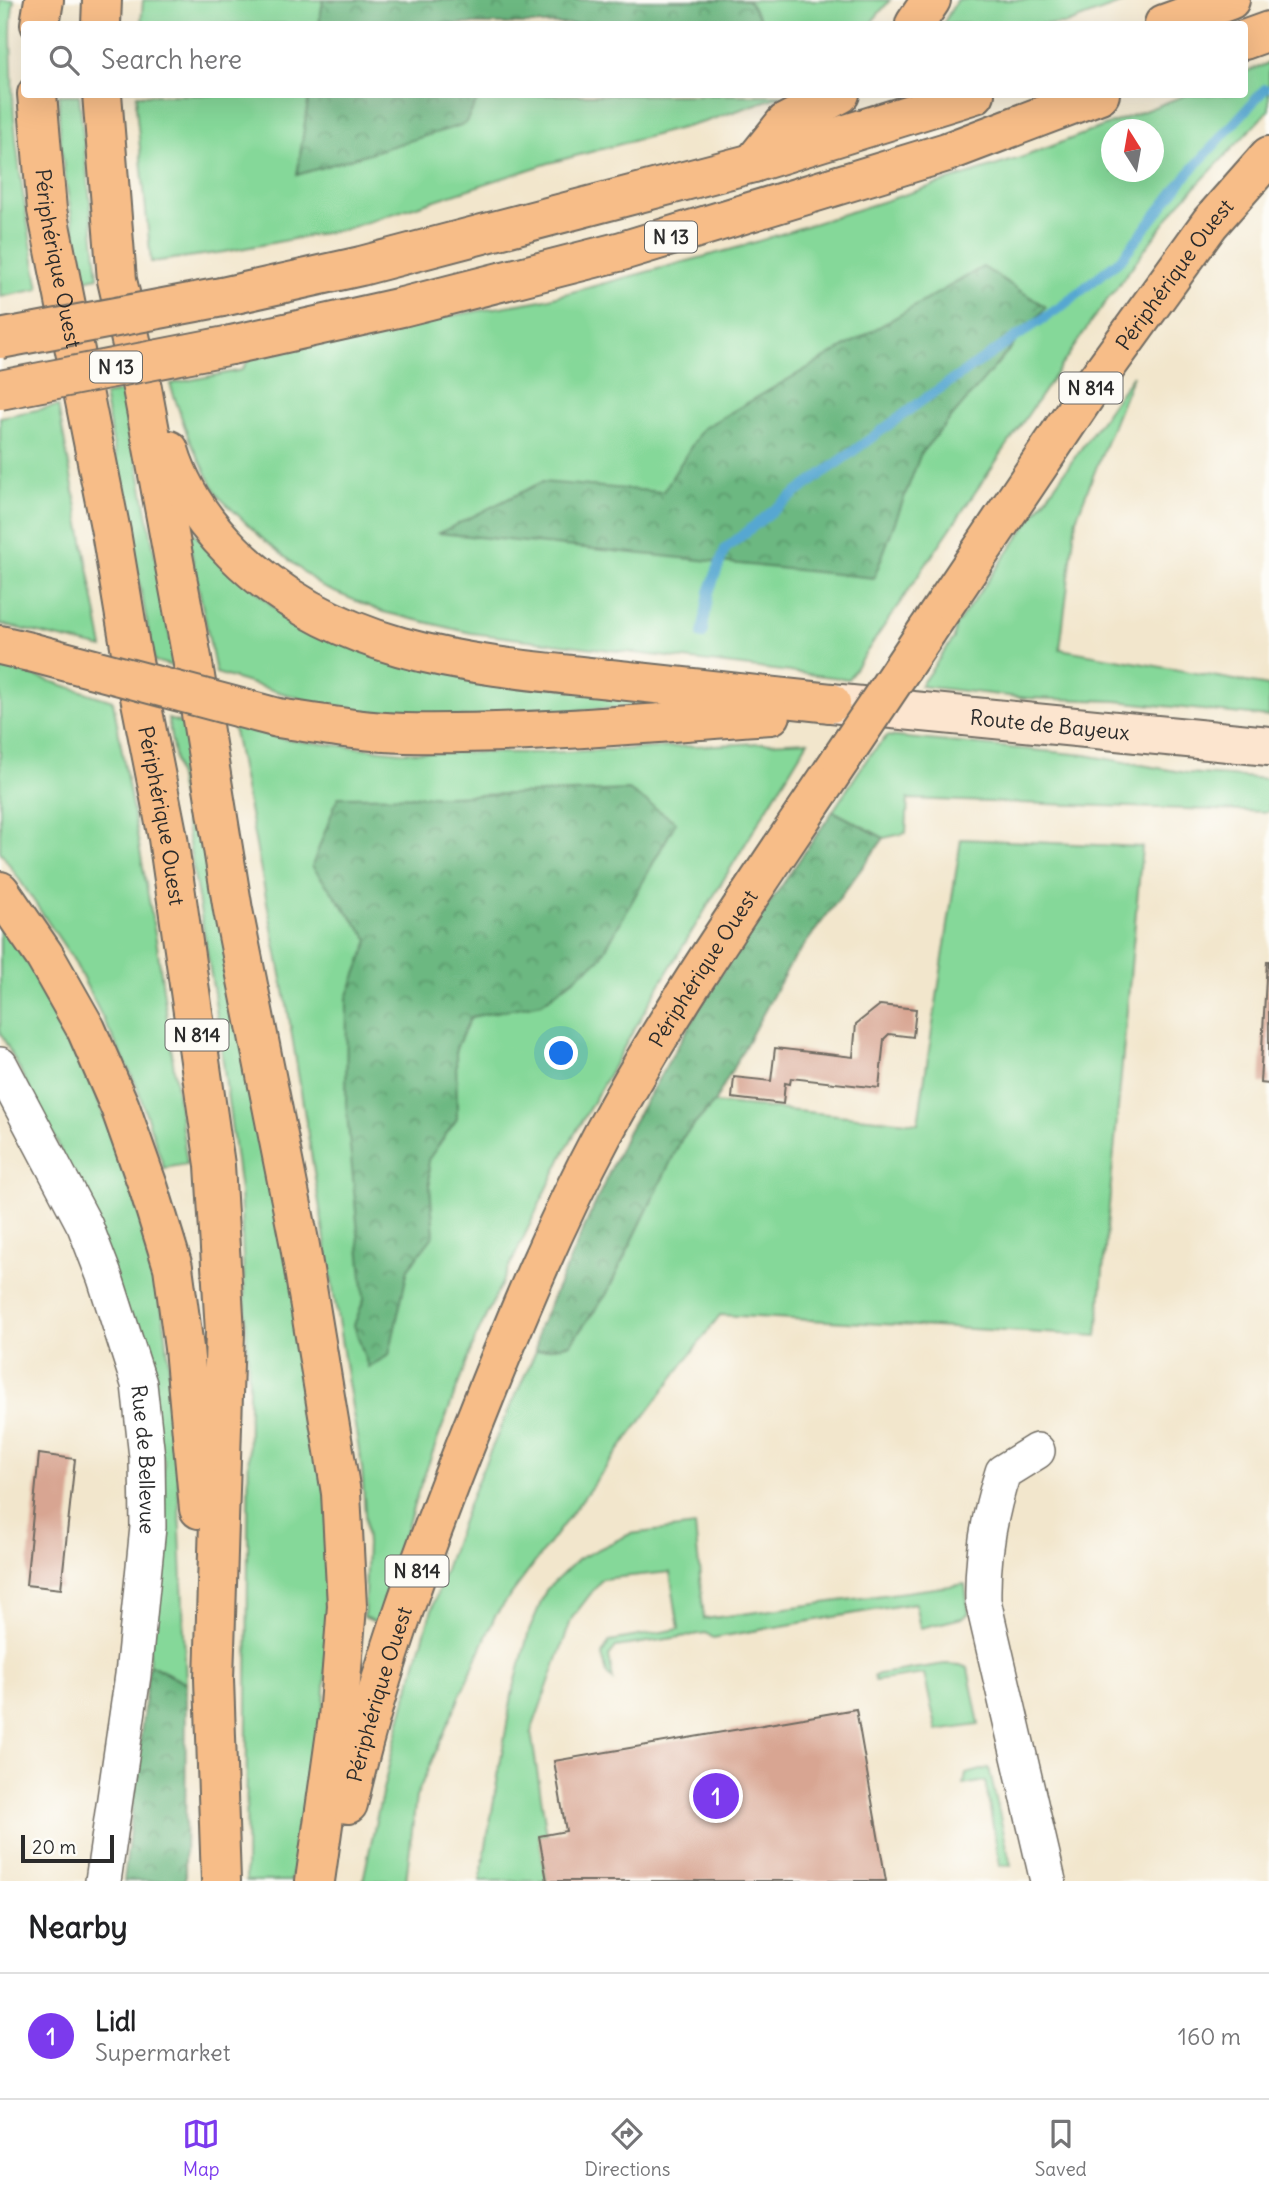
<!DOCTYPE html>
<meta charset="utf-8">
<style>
body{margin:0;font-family:Delius,sans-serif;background:#f6f6f6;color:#202124}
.compass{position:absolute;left:1101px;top:119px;width:63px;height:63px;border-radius:50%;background:#fff;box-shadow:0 7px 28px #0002;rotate:349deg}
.scale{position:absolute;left:21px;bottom:18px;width:93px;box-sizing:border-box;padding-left:7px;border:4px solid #2b2b2b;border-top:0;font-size:19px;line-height:24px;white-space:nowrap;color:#2b2b2b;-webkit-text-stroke:5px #fdfcf7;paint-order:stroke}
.you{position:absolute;left:562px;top:1054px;width:24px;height:24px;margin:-18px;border:5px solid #fff;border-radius:50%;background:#1a73e8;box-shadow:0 0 0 10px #1a73e833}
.badge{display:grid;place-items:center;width:46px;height:46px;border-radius:50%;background:#7c3aed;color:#fff;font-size:23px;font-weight:700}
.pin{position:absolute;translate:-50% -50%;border:4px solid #fff;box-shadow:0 2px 7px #0006}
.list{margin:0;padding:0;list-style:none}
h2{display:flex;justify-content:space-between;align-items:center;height:91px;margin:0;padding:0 28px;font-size:30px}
h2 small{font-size:23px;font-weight:400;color:#757577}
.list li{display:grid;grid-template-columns:46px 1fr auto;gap:21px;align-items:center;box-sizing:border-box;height:126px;padding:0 28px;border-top:2px solid #e0e0e0}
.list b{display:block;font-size:26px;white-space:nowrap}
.list p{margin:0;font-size:23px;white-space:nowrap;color:#757577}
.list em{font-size:23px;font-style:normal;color:#757577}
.icon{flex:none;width:38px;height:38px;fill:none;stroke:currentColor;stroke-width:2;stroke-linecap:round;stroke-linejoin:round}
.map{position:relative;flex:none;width:1269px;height:1881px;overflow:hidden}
.search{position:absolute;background:#fff;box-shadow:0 7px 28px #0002;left:21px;right:21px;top:21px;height:77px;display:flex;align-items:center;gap:18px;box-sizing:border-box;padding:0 24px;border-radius:7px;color:#757577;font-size:26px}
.sheet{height:217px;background:#fff}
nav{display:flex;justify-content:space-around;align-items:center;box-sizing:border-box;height:98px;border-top:2px solid #e0e0e0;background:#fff;font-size:19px;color:#757577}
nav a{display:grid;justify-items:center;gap:4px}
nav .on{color:#7c3aed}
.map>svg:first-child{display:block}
.green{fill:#85d899;stroke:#588262;stroke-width:2;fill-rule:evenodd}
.forest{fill:url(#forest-crowns);stroke:#4c7256;stroke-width:2}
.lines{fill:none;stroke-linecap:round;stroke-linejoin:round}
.stream{stroke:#56a7d1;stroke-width:10}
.building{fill:#d8a592}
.street-casing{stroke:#716c63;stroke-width:38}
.secondary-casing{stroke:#716c63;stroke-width:42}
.highway-casing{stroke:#716c63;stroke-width:42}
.street{stroke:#fff;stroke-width:35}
.secondary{stroke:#fce5cf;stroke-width:38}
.highway{stroke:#f7bd88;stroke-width:38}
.highway-bridge-casing{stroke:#716c63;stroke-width:42;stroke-linecap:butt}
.highway-bridge{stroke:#f7bd88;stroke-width:38}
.labels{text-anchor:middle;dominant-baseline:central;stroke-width:7;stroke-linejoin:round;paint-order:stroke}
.shield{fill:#fdfcf7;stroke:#6a6a68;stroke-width:2}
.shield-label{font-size:19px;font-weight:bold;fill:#2b2b2b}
.street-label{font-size:21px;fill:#2b2b2b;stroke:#fdfcf7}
</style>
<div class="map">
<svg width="1269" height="1881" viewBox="0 0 1269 1881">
<defs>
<pattern id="forest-crowns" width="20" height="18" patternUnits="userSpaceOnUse" patternTransform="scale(1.75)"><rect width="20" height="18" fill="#6cb881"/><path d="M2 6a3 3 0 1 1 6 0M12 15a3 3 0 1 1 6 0" fill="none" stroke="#59966a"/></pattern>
</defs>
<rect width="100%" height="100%" fill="#fdfcf7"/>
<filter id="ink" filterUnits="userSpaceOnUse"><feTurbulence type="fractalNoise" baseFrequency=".0143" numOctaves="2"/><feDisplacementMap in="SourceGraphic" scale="14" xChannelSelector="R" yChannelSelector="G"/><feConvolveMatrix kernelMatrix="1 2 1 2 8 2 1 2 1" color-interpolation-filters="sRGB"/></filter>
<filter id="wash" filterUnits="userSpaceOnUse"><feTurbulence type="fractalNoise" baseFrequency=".00686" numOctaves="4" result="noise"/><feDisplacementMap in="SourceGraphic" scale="28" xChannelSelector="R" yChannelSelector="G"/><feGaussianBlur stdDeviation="1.57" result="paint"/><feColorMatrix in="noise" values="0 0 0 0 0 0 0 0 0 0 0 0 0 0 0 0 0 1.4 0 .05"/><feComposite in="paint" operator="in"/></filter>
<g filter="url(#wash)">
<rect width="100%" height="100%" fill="#f2e6cc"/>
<path class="green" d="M 0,0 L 14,0 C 10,21 11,43 12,64 C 12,141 26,214 39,289 L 0,297 Z
M 143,0 L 890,0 L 870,24 L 141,24 Z
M 957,0 L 1130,0 L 1066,24 L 943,24 Z
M 1269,63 L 1269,110 L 1178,205 L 1091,322 L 848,679 L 471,633 L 383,612 L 322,587 L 264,540 L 218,496 L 189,439 L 170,384 L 242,370 L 249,359 L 449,316 L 542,300 L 740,247 L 1023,157 L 1186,95 L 1244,94 L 1245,72 ZM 1112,130 L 1154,130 L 1154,172 L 1112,172 Z
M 59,95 L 79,95 L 98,277 L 84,280 C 73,219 57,156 59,95 Z
M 137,95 L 783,95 L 704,122 L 549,163 L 346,229 L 224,252 L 151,262 L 136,107 Z
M 1133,375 L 1076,519 L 1060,649 L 1269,686 L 1269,717 L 1116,701 L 1026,698 L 920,686 L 954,638 L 955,627 Z
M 124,391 L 176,667 L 154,661 L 104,395 Z
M 58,406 L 103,648 L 0,624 L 0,417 Z
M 186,526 L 286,618 L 479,681 L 642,695 L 644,706 L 465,717 L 335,709 L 216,673 Z
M 0,665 L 113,701 L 157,945 L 187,1164 L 164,1168 L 136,1084 L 73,959 L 0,851 Z
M 168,719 L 188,725 L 334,1494 L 324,1710 L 291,1881 L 246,1881 L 249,1389 L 240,1191 L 214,993 Z
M 233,726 L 288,740 L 401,752 L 539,753 L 808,741 L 660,984 L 565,1151 L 476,1337 L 418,1492 L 377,1623 L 364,1617 L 367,1544 L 362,1469 L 288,1011 Z
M 887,736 L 1085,755 L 1187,773 L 1269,779 L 1269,812 L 908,799 L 906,833 L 884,838 L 833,811 L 869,756 Z
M 961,839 L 1142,847 L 1097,1336 L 720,1315 L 495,1616 L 416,1797 L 406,1881 L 363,1881 C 390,1749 424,1618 473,1492 C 492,1444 515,1398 536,1351 L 570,1344 L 606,1295 L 682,1138 L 714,1103 L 918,1123 Z
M 0,921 L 46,991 L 85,1066 L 151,1243 L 166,1334 L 177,1454 L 186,1683 L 149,1664 L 164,1461 L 58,1144 L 0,1032 Z
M 695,1526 L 704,1619 L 965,1584 L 969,1613 L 962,1618 L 920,1628 L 915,1603 L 713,1638 L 706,1633 L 616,1647 L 609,1656 L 613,1680 L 607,1674 L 602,1655 L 610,1641 L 679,1629 L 670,1572 L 602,1579 L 572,1618 L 531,1732 L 547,1835 L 539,1836 L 547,1881 L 480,1881 L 512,1695 L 529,1631 L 546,1590 L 578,1559 L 630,1534 Z
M 945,1664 L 960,1665 L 968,1668 L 979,1725 L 937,1731 L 924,1674 L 875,1681 L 874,1676 L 879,1674 Z
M 989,1768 L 1011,1865 L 1000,1866 L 985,1781 L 964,1785 L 966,1774 Z"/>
<path class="forest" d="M 323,0 L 748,0 L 763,24 L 319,24 Z
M 309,95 L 309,94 L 480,95 L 465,124 L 297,175 Z
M 983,267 L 1046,307 L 921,453 L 874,578 L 439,533 L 542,482 L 663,492 L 702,429 Z
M 629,790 L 676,822 L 600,959 L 542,1003 L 471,1017 L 456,1048 L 457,1119 L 428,1160 L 434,1235 L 408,1269 L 389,1355 L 368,1367 L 354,1325 L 364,1299 L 346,1103 L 347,998 L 369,940 L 312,866 L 338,797 L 448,796 Z
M 833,811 L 884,838 L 789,966 L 714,1103 L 682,1138 L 606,1295 L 570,1344 L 536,1351 L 538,1330 L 628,1131 L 714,984 Z
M 149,1664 L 186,1683 L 185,1881 L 124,1881 Z"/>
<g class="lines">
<path class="stream" d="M 702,635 L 709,592 L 725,549 L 784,502 L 923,400 L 1062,306 L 1122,258 L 1187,175 L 1265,89"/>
</g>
<g id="blocks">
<path class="building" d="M 1267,961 L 1269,961 L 1269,1084 L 1260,1083 Z
M 880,1005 L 916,1009 L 913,1037 L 889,1034 L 884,1039 L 879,1088 L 791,1078 L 790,1084 L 785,1083 L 783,1104 L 732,1098 L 734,1077 L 771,1081 L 775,1048 L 853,1057 L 856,1024 Z
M 39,1454 L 75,1459 L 61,1589 L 26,1585 Z
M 856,1709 L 886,1881 L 547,1881 L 539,1836 L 566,1831 L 554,1761 Z"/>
</g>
</g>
<g filter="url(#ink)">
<use href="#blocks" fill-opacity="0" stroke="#716c63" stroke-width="2"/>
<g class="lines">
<g class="street-casing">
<g id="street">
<path id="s1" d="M 0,1065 L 85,1226 L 105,1278 L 139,1384 L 147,1457 L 148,1527 L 133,1675 L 103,1881"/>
<path d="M 1037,1451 L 1003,1472 C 990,1512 982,1558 983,1601 L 1048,1881"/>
</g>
</g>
<g class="secondary-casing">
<g id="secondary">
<path id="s2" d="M 831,703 L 1269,746"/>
</g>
</g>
<g class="highway-casing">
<g id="highway">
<path d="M 40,24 L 44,0"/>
<path d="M 101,24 L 102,0"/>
<path d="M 915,24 L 931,0"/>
<path d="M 1164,24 L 1230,0"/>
<path d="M 1244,40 L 1269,31"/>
<path id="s3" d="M 37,94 L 47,210 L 111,532 L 130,646 L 168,838 L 215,1165 L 225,1332 L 214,1679 L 221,1881"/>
<path d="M 102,94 L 117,280 L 142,388 L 192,658 L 233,910 L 300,1246 L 341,1493 L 347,1606 L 338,1718 L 315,1881"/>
<path d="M 753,163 L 785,123 L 840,94"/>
<path d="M 222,297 L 361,266 L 753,163 L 975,94"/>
<path d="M 231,345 L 402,307 L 622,251 L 947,152 L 1100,94"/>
<path d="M 169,450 C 181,490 204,523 233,552 C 335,655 473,665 610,679 C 683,687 757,695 831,703"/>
<path id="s4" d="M 927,631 L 1088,392 L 1210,223 L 1269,156"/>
<path d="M 0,645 L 30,652"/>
<path d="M 278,718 C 320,724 362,732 405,733 C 527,735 650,723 771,715"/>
<path d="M 0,891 L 44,955 L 86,1029 L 120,1107 L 149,1189 L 173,1267 L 184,1348 L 199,1509"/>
<path id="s5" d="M 348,1804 C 378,1671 426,1543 477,1416 C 515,1320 554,1226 603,1134 C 673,1004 759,882 841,759"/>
</g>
</g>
<use href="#street" class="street"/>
<use href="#secondary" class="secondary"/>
<use href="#highway" class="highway"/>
<g class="highway-bridge-casing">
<path id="highway-bridge" d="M 0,339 L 222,297
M 0,390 L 231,345
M 30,652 L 278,718
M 841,759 L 927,631"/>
</g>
<use href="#highway-bridge" class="highway-bridge"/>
</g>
</g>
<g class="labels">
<g class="shield">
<rect x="645" y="221.5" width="52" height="31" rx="5"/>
<rect x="90" y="351.5" width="52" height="31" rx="5"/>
<rect x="1059.5" y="372.5" width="63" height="31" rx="5"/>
<rect x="165.5" y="1019.5" width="63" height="31" rx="5"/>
<rect x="385.5" y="1555.5" width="63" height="31" rx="5"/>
</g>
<g class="shield-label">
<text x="671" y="237">N 13</text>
<text x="116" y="367">N 13</text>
<text x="1091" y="388">N 814</text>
<text x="197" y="1035">N 814</text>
<text x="417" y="1571">N 814</text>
</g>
<g class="street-label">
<text stroke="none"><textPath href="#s3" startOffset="166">Périphérique Ouest</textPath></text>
<text stroke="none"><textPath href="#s4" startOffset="434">Périphérique Ouest</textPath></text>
<text stroke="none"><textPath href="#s2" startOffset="220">Route de Bayeux</textPath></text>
<text stroke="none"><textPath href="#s3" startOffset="733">Périphérique Ouest</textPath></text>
<text stroke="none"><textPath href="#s5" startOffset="912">Périphérique Ouest</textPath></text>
<text stroke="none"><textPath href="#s1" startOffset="425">Rue de Bellevue</textPath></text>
<text stroke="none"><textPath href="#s5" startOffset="114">Périphérique Ouest</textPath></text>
</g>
</g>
</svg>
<svg class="compass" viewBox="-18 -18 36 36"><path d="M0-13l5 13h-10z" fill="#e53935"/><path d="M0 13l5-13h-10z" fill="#757577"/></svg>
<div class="scale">20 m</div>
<div class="you"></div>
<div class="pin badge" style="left:716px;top:1796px">1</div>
<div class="search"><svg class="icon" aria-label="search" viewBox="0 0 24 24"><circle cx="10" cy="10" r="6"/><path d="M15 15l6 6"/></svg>Search here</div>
</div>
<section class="sheet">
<h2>Nearby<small></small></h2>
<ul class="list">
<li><span class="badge">1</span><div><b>Lidl</b><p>Supermarket</p></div><em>160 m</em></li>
</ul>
</section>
<nav>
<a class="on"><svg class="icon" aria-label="map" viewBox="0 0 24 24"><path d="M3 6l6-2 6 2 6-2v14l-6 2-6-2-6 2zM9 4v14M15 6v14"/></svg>Map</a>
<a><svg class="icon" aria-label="directions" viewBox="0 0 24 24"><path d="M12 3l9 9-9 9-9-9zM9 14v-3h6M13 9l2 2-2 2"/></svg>Directions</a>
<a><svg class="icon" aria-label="saved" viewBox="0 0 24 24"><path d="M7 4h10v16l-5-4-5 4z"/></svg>Saved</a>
</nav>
